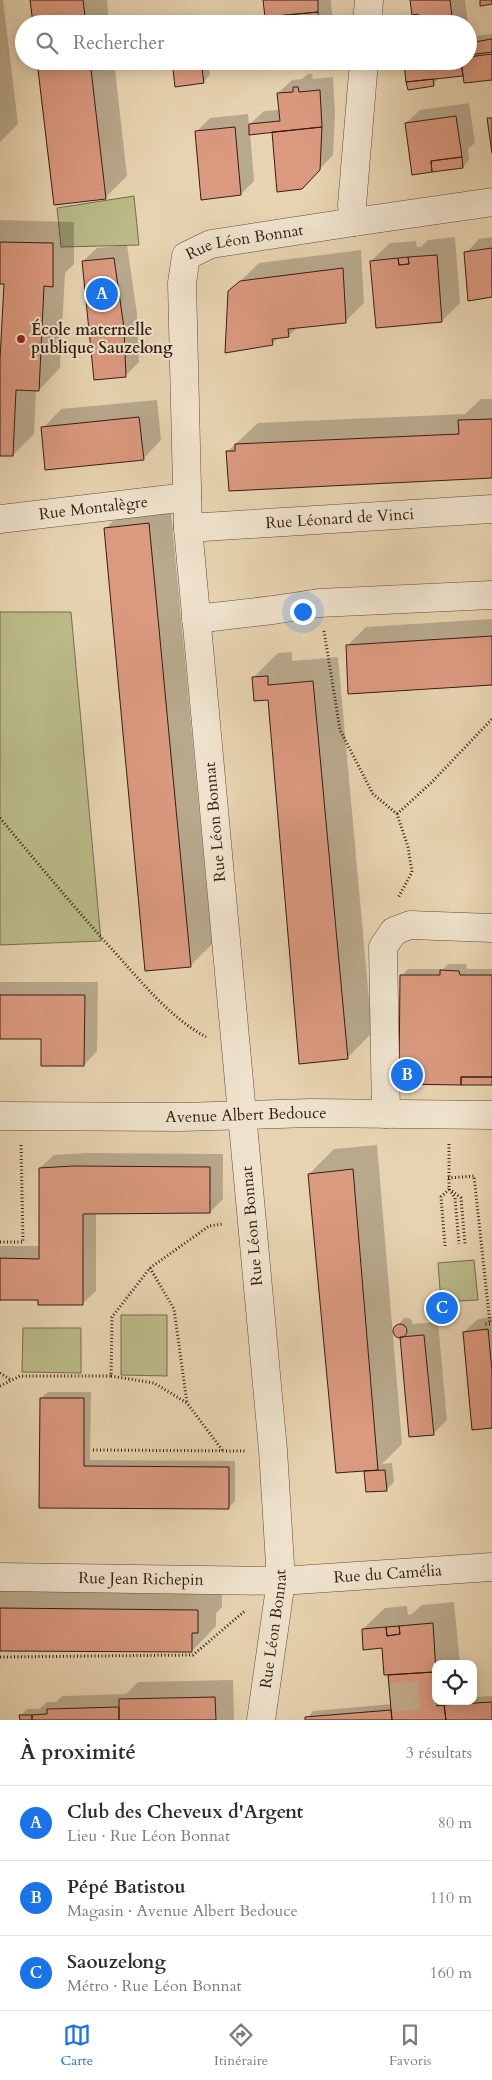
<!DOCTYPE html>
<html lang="fr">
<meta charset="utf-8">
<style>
body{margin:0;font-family:Cardo,serif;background:#f7f7f7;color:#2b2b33}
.controls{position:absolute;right:15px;bottom:15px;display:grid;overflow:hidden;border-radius:10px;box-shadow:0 2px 12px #0003}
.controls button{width:45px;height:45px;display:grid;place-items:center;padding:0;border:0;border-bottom:1px solid #e1e1e2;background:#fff;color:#2b2b33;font:25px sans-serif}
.you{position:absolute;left:302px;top:611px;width:18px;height:18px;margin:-12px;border:4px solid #fff;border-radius:50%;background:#1a73e8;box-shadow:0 0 0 8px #1a73e833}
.badge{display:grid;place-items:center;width:32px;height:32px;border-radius:50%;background:#1a73e8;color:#fff;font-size:16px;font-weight:700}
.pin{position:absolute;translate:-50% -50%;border:2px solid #fff;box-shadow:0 1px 5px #0006}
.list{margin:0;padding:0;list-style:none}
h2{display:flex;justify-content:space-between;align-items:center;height:65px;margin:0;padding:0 20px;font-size:21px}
h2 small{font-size:16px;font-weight:400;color:#7c7c81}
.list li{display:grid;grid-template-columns:32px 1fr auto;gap:15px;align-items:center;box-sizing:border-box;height:75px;padding:0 20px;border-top:1px solid #e1e1e2}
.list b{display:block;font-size:19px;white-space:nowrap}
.list p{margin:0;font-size:16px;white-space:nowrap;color:#7c7c81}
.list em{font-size:16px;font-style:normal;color:#7c7c81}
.icon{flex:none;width:28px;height:28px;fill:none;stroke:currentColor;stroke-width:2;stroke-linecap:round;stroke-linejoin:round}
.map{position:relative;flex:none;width:492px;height:1720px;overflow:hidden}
.search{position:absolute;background:#fff;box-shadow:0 2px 12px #0003;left:15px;right:15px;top:15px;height:55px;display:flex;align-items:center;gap:12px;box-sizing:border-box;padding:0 18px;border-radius:28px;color:#7c7c81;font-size:19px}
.sheet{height:290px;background:#fff}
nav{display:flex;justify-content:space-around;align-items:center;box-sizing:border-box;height:70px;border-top:1px solid #e1e1e2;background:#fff;font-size:14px;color:#7c7c81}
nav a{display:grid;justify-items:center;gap:2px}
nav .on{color:#1a73e8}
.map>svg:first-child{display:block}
.green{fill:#babb88;stroke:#786c4e}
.shadow{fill:#0003}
.building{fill:#db997f;stroke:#361d15}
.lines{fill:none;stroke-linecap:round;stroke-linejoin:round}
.minor-tunnel{stroke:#c4af91;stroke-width:28;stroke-dasharray:28 14;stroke-linecap:butt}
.minor-casing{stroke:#624a3c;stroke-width:29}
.path{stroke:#361d15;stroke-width:3;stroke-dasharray:1 2.5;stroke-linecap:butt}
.minor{stroke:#efe2cc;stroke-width:28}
.poi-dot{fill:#8f2418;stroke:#efe2cc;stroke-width:2}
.labels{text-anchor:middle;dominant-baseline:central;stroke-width:4;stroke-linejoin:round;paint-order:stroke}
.street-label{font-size:16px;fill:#361d15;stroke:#efe2cc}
.poi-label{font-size:16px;font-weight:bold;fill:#361d15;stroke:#efe2cc;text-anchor:start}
</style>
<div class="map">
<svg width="492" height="1720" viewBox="0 0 492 1720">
<rect width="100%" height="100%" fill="#e7d3b0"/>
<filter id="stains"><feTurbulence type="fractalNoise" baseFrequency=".004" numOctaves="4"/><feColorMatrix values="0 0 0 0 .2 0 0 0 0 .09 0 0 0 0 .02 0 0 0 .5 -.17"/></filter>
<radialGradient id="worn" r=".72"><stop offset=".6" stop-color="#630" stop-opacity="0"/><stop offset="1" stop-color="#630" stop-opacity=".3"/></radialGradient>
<path class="green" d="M 134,196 L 139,245 L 61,247 L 57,208 Z
M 0,612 L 71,612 L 101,941 L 0,945 Z
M 474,1260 L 478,1300 L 441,1302 L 438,1263 Z
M 121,1315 L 167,1315 L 167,1376 L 121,1375 Z
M 23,1328 L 81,1328 L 81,1373 L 22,1372 Z"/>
<path class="shadow" d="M 0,0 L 3,0 L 18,124 L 0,142 Z
M 31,0 L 107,0 L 109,24 L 34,24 Z
M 265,0 L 331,0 L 333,24 L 267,24 Z
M 411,0 L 465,0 L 468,24 L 420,24 L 419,13 Z
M 492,34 L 492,79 L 464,74 L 440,77 L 433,85 L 405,65 L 409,61 L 420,61 L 413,62 L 414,64 L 437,61 L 468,61 L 468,42 L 476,36 Z
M 38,61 L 114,61 L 127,176 L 105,198 Z
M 173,61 L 209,61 L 210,75 L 203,82 Z
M 308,74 L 312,74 L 313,79 L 333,77 L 335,113 L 333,155 L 315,174 L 274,131 L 250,133 L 254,181 L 241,194 L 196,132 L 210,118 L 248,114 L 249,125 L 264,111 L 280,110 L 278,93 L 292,80 L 302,79 Z
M 469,103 L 475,143 L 468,149 L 469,160 L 463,167 L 406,123 L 420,110 Z
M 0,220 L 74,222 L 74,264 L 65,273 L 60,368 L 39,390 L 36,390 L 34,434 L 13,455 L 0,455 L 0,366 L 5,283 L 0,283 Z
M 455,237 L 460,303 L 442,321 L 371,261 L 390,243 L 416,241 L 417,247 L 421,247 L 428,240 Z
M 492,237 L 492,296 L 466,253 L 479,239 Z
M 127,245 L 137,314 L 139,362 L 125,376 L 83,261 L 97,248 Z
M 361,250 L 364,303 L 346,321 L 298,327 L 288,336 L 279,337 L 272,344 L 229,292 L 259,263 Z
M 481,399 L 492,399 L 492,477 L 228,451 L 258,423 L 465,414 Z
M 157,400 L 161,440 L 143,459 L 43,428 L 61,409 Z
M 170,503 L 212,944 L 190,966 L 105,529 L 127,507 Z
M 492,619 L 492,684 L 348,645 L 366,627 Z
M 292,652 L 292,661 L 338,657 L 372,1033 L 347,1058 L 269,698 L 253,678 L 278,653 Z
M 448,964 L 466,964 L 467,969 L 492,969 L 492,1083 L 401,976 L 408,969 L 443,969 Z
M 0,982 L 98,982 L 97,1051 L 84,1065 L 42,1038 L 0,1038 Z
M 377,1145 L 402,1444 L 382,1464 L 392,1463 L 394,1482 L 387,1489 L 365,1472 L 367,1470 L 309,1174 L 334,1149 Z
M 88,1153 L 223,1154 L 223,1199 L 210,1212 L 96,1212 L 96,1291 L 82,1304 L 39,1299 L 0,1299 L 0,1246 L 40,1246 L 40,1168 L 54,1155 Z
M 492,1317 L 492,1427 L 464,1332 L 478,1319 Z
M 404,1318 L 408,1318 L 412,1320 L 412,1324 L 438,1322 L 447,1420 L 434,1433 L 410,1435 L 401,1336 L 397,1335 L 395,1330 Z
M 48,1392 L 91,1392 L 90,1460 L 235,1461 L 235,1501 L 228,1508 L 40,1507 L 41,1398 Z
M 0,1583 L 222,1585 L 222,1607 L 216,1613 L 216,1626 L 192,1651 L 0,1649 Z
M 454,1602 L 460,1664 L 436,1664 L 436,1701 L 473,1701 L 473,1697 L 492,1696 L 492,1720 L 306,1720 L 313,1711 L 392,1704 L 390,1676 L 392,1674 L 383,1647 L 363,1629 L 385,1608 L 407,1606 L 408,1615 L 412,1614 L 422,1605 Z
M 233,1680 L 234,1720 L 21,1720 L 20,1716 L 27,1709 L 38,1709 L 38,1710 L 47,1702 L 56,1702 L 62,1696 L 126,1694 L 138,1682 Z"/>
<path class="building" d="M 30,0 L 83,0 L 86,24 L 33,24 Z
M 263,0 L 318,0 L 318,12 L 265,17 Z
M 410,0 L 450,0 L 453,24 L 419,24 L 418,14 L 412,15 Z
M 480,0 L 492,0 L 492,4 L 480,6 Z
M 318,12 L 320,24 L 266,24 L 265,17 Z
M 492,39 L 492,52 L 469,55 L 468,43 Z
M 492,54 L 492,80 L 464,83 L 461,61 L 468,61 L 468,57 Z
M 37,61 L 90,61 L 106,199 L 54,205 Z
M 172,61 L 201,61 L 204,83 L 175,87 Z
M 432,61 L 461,61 L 463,76 L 406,82 L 404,64 Z
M 433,79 L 434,86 L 408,90 L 406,82 Z
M 293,87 L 298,87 L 299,92 L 320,90 L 322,127 L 249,135 L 249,124 L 280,121 L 277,93 L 293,92 Z
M 456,116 L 462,157 L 431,161 L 432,172 L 412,175 L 405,123 Z
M 487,118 L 492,118 L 492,153 Z
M 235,127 L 241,195 L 201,200 L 195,131 Z
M 322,127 L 320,170 L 302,189 L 277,192 L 272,132 Z
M 462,157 L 463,168 L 432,172 L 431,161 Z
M 0,242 L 53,243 L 53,287 L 44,286 L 39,391 L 16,390 L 13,456 L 0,456 L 0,359 L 4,284 L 0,284 Z
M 492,248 L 492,297 L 468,301 L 464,252 Z
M 437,255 L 442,322 L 376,328 L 370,261 L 398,258 L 399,265 L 409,264 L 408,257 Z
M 408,257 L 409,264 L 399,265 L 398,258 Z
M 114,258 L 124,328 L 126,377 L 94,380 L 82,261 Z
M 343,268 L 346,323 L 288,329 L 289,337 L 272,339 L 273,345 L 225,353 L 228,291 L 240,281 Z
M 139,417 L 144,460 L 45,470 L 41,427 Z
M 492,419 L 492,478 L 229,491 L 226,451 L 235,451 L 235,444 L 459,434 L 458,420 Z
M 149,523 L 191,967 L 145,971 L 104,528 Z
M 492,636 L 492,685 L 348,694 L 346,645 Z
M 268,676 L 268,685 L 313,681 L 348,1059 L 299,1064 L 268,700 L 254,701 L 252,677 Z
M 440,970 L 459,971 L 460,975 L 492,975 L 492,1077 L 461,1077 L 461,1085 L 399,1084 L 400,975 L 440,975 Z
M 0,995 L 85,995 L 84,1066 L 41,1066 L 41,1039 L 0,1039 Z
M 461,1077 L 492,1077 L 492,1085 L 461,1085 Z
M 73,1166 L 210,1167 L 210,1213 L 83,1214 L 83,1305 L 38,1305 L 38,1300 L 0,1300 L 0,1258 L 39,1259 L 39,1168 Z
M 353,1169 L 378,1470 L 336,1473 L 308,1174 Z
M393 1331a7 7 0 1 1 14 0a7 7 0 1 1-14 0Z
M 488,1329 L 492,1371 L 492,1428 L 472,1430 L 463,1332 Z
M 424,1335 L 434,1435 L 409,1437 L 400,1337 Z
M 40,1398 L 84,1398 L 84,1466 L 229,1467 L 229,1509 L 39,1508 Z
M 385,1470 L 387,1491 L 366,1492 L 364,1471 Z
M 0,1608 L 198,1610 L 198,1633 L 192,1633 L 192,1652 L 0,1651 Z
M 433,1623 L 436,1672 L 384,1675 L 382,1648 L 363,1650 L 362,1629 L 386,1627 L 387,1636 L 400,1634 L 399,1626 Z
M 399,1626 L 400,1634 L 387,1636 L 386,1627 Z
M 433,1672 L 436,1706 L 444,1705 L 446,1720 L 392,1720 L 388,1675 Z
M 215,1697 L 216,1720 L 119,1720 L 119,1699 Z
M 492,1702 L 492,1720 L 446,1720 L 444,1705 Z
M 119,1707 L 119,1720 L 32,1720 L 32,1715 L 47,1714 L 47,1709 Z
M 391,1710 L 392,1720 L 305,1720 L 305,1717 Z
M 19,1715 L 32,1715 L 32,1720 L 20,1720 Z"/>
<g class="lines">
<path class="minor-tunnel" d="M 391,1698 L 435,1694"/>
<g class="minor-casing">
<g id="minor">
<path d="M 367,24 L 369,0"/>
<path d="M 354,222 L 492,202"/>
<path id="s1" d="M 0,519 L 187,497"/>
<path id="s2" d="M 188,528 L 492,509"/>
<path d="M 196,619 L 273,610 L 319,603 L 492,595"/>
<path d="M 386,1114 L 383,947 L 394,931 L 410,925 L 492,928"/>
<path id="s3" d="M 0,1116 L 182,1117 L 311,1113 L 492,1115"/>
<path id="s4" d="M 0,1577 L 281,1581 L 492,1567"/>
<path id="s5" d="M 261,1720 L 281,1581 L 273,1450 L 188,528 L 182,283 L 186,256 L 211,244 L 354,222 L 352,205 L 364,61"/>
</g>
</g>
<path class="path" d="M 324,631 L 340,730 L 373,794 L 397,814 L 408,847 L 412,872 L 398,898
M 397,814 L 432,782 L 492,719
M 0,818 C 39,865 78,912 119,957 C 145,986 171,1018 206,1037
M 449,1144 L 449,1189 L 455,1198 L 459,1244
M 448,1178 L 474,1176 L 490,1324 L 483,1324
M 452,1191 L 461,1198 L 465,1244
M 0,1242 L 23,1242 L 21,1144
M 445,1246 L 441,1197 L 449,1189
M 150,1268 L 174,1309 L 187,1403
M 0,1373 L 11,1380
M 111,1376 L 154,1383 L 187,1403 L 223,1451
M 0,1386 L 20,1376 L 111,1376 L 112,1317 L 150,1268 L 209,1226 L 223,1224
M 93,1450 L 245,1451
M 0,1657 L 193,1655 L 246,1610"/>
<use href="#minor" class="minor"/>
</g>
<circle class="poi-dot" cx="21" cy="339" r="5"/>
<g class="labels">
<g class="street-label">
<text stroke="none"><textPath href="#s5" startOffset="1531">Rue Léon Bonnat</textPath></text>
<text stroke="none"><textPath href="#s1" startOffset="94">Rue Montalègre</textPath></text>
<text stroke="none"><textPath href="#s2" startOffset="152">Rue Léonard de Vinci</textPath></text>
<text transform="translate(215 822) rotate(-95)">Rue Léon Bonnat</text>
<text stroke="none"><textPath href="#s3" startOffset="246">Avenue Albert Bedouce</textPath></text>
<text transform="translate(252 1226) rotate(-95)">Rue Léon Bonnat</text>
<text stroke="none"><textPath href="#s4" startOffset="388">Rue du Camélia</textPath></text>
<text stroke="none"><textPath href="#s4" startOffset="141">Rue Jean Richepin</textPath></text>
<text stroke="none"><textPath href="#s5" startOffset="92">Rue Léon Bonnat</textPath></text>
</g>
<g class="poi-label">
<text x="31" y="330">École maternelle<tspan x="31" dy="18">publique Sauzelong</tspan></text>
</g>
</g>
<rect width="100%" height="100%" filter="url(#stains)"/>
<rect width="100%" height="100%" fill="url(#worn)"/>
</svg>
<div class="controls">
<button><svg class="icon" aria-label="locate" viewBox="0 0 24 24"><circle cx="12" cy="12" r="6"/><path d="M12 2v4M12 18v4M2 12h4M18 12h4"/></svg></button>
</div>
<div class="you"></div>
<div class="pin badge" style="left:102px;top:294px">A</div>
<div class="pin badge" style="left:407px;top:1075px">B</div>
<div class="pin badge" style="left:442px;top:1308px">C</div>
<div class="search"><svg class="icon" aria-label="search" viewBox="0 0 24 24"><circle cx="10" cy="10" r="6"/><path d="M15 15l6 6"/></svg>Rechercher</div>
</div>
<section class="sheet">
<h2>À proximité<small>3 résultats</small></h2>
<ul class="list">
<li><span class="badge">A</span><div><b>Club des Cheveux d'Argent</b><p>Lieu · Rue Léon Bonnat</p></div><em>80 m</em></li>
<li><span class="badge">B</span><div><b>Pépé Batistou</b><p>Magasin · Avenue Albert Bedouce</p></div><em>110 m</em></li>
<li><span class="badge">C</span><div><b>Saouzelong</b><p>Métro · Rue Léon Bonnat</p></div><em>160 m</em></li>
</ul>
</section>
<nav>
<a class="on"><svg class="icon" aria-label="map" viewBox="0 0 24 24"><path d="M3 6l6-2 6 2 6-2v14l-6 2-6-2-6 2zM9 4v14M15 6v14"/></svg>Carte</a>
<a><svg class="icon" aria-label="directions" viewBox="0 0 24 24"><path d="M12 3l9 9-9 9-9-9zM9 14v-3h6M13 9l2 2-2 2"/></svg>Itinéraire</a>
<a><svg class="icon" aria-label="saved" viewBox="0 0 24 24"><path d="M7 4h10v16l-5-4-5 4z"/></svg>Favoris</a>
</nav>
